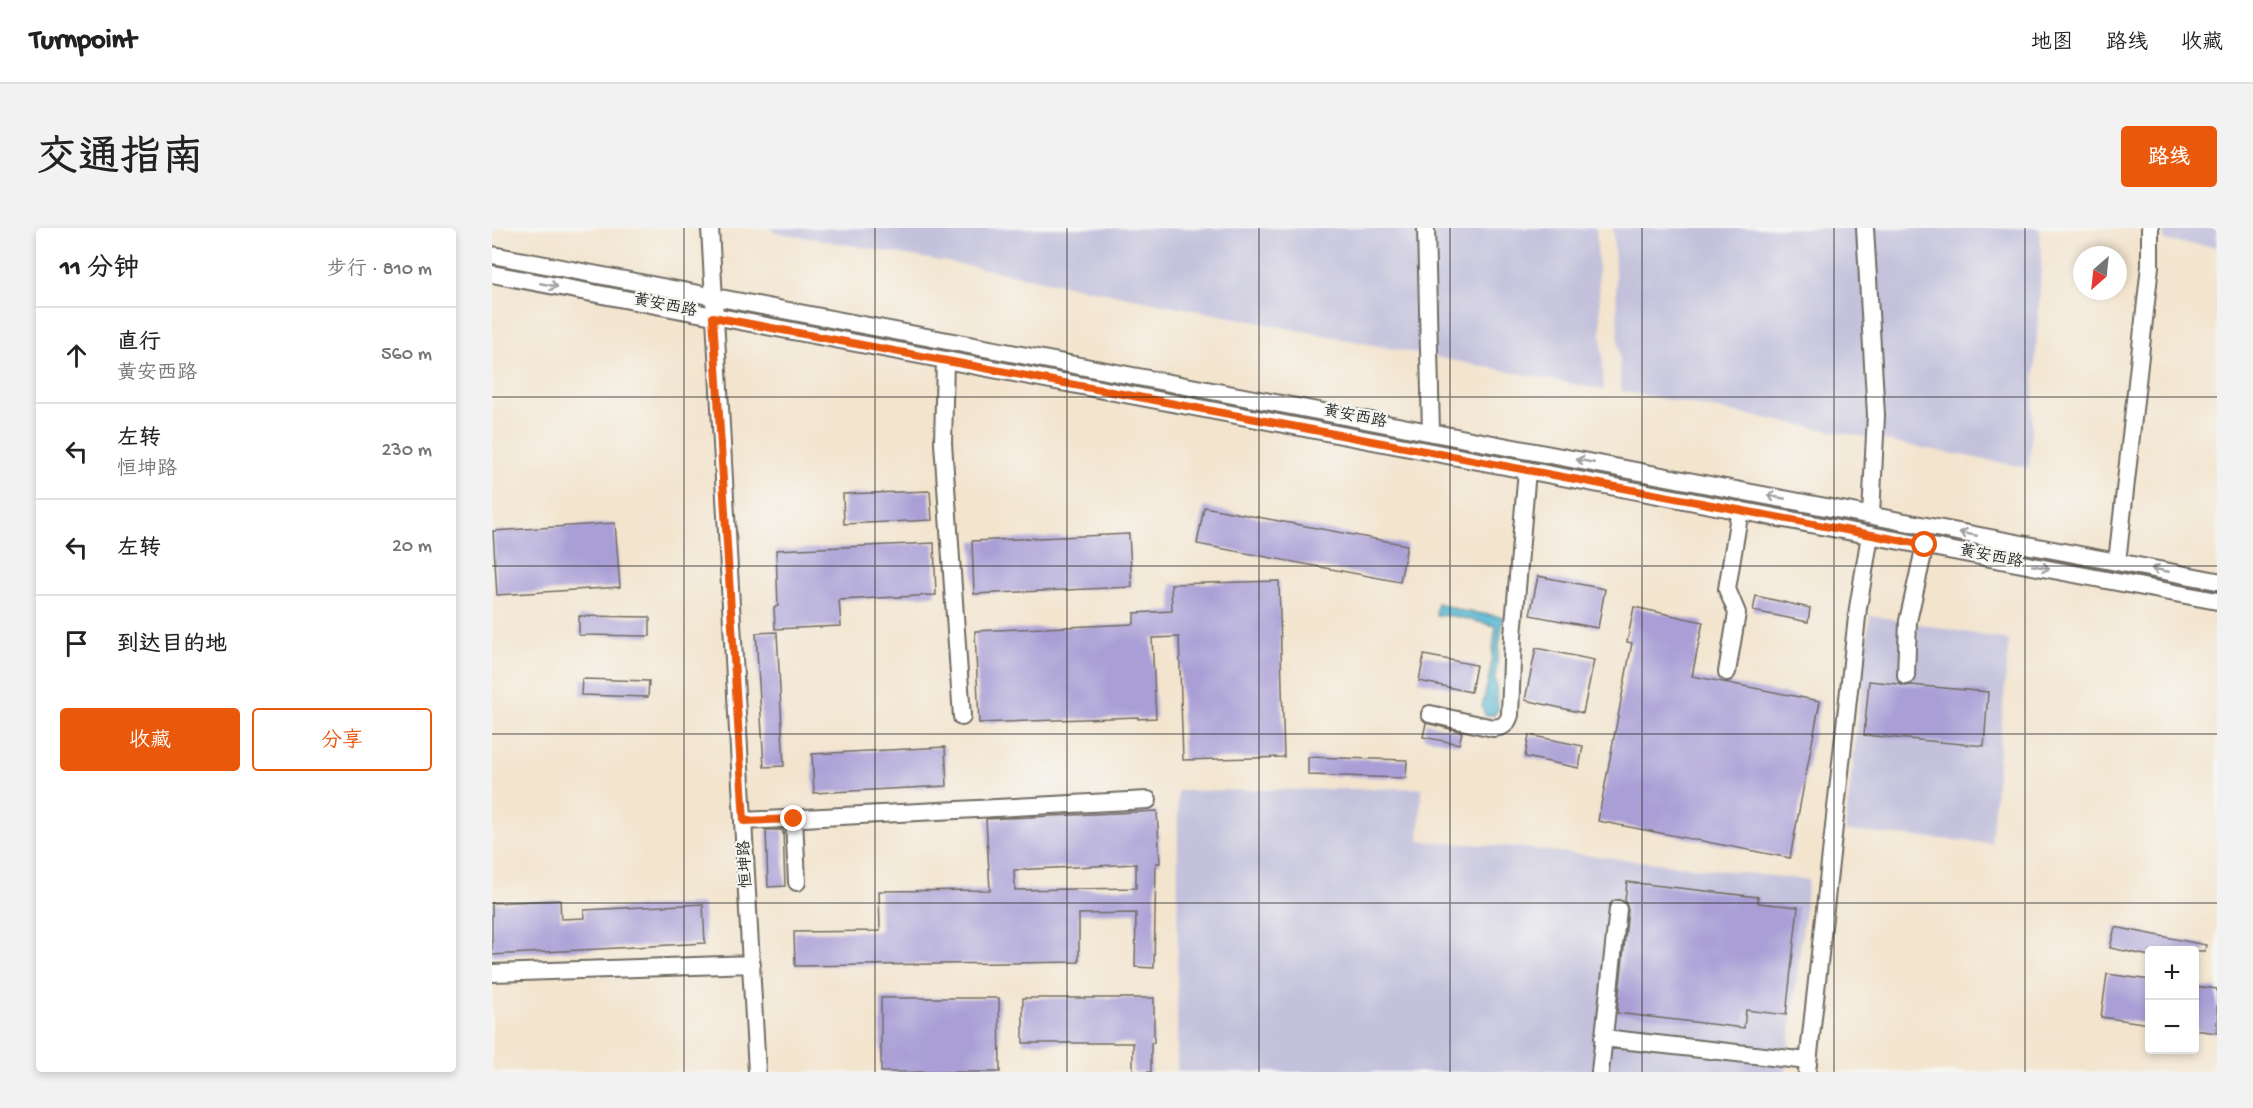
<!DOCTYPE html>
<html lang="zh">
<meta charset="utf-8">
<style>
body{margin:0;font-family:"Gochi Hand","LXGW WenKai TC",sans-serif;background:#f2f2f2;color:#222}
.controls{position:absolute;right:18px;bottom:18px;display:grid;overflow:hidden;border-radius:6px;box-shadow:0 3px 9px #0003}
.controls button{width:54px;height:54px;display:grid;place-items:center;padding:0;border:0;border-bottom:2px solid #e0e0e0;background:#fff;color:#222;font:30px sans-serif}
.compass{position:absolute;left:1581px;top:18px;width:54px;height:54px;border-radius:50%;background:#fff;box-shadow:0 3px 9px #0003;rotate:207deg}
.stop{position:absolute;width:18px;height:18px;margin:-14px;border:4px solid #ea580c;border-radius:50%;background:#fff}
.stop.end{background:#ea580c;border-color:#fff;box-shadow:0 2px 6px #0008}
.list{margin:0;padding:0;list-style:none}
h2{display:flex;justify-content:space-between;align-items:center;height:78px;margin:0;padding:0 24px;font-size:26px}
h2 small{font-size:20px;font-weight:400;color:#767676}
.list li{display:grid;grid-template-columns:39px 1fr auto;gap:18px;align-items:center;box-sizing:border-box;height:96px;padding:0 24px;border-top:2px solid #e0e0e0}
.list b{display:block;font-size:22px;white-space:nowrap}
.list p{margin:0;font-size:20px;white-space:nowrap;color:#767676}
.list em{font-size:20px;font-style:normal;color:#767676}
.actions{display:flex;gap:12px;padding:18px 24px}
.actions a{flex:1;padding:14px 0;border:2px solid #ea580c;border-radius:6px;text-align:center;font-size:21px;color:#ea580c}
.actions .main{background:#ea580c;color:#fff}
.icon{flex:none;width:33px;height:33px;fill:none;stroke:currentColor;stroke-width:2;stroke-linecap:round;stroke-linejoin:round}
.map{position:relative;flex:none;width:1725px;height:844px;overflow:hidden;border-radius:6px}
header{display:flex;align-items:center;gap:36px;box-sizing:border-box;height:84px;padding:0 30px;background:#fff;border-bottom:2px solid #e0e0e0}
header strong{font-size:28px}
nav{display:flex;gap:33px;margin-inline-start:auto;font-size:21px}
.intro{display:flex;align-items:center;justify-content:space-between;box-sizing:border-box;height:144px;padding:0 36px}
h1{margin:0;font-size:42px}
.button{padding:15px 27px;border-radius:6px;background:#ea580c;color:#fff;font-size:21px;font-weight:700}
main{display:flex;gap:36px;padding:0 36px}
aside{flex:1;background:#fff;border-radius:6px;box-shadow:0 3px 9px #0003}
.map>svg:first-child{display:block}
.industrial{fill:#c3c1db}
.water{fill:#52b6d1;stroke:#3e707e;stroke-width:1.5}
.building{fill:#a99fd6;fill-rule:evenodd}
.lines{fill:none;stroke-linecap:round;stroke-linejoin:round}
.minor-casing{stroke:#716c64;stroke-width:20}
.minor{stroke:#fff;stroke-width:16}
.oneway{stroke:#a0a0a0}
.route{stroke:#ea580c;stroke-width:8}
.grid{fill:none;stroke:#2b2b2b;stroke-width:1.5;stroke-opacity:0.55}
.labels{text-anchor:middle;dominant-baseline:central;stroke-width:4.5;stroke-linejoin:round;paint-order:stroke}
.street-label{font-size:16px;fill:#2b2b2b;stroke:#f6f6f2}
</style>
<header>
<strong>Turnpoint</strong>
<nav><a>地图</a><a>路线</a><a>收藏</a></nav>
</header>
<div class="intro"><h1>交通指南</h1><a class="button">路线</a></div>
<main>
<aside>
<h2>11 分钟<small>步行 · 810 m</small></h2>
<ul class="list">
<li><svg class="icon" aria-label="ahead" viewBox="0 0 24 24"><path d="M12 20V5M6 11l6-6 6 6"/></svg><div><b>直行</b><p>黄安西路</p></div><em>560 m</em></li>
<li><svg class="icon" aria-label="left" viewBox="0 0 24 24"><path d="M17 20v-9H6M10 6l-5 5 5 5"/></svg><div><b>左转</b><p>恒坤路</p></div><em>230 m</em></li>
<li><svg class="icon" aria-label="left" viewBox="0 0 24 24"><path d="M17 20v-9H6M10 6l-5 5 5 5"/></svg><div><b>左转</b></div><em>20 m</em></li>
<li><svg class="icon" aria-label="arrive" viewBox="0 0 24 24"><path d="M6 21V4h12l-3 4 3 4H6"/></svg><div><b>到达目的地</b></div></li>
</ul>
<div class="actions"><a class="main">收藏</a><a>分享</a></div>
</aside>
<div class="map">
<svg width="1725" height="844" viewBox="0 0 1725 844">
<rect width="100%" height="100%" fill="#f6f6f2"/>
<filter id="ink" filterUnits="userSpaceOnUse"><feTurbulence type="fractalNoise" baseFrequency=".0167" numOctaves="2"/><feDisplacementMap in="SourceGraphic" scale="12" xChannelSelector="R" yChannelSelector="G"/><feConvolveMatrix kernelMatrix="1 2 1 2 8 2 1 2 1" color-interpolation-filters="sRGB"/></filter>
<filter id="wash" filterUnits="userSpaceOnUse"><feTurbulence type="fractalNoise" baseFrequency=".008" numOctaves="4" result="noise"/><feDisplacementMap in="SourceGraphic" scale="24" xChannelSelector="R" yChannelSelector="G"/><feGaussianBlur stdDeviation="1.35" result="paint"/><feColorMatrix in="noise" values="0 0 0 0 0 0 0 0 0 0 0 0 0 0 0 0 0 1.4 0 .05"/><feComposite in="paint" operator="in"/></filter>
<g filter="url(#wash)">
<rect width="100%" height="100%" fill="#f3e4ce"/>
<path class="industrial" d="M 277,0 L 1104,0 L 1112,162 L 477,38 L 283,4 Z
M 1121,0 L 1547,0 L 1550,26 L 1537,240 L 1129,163 Z
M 1672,0 L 1725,0 L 1725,19 L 1672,13 Z
M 1378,387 L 1517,412 L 1499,615 L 1353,603 Z
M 930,560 L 927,613 L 1022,619 L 1316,652 L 1294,844 L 685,844 L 686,563 Z"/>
<path class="water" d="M 945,375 L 970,383 L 1011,389 L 1003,449 L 1006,481 L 1002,487 L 993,487 L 990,479 L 998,446 L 1004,398 L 962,388 L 944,387 Z"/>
<g id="blocks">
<path class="building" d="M 438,263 L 440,292 L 352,296 L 351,266 Z
M 712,279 L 915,317 L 908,354 L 705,316 Z
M 123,295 L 128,359 L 5,367 L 1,303 Z
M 637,306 L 640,359 L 482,366 L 480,313 Z
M 442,315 L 444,367 L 347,372 L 349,398 L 283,401 L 282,379 L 286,378 L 284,322 Z
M 1046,348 L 1113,361 L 1106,400 L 1038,387 Z
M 787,353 L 792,529 L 691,532 L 687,409 L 660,410 L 664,490 L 646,491 L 646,489 L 487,495 L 483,403 L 642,396 L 642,385 L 680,383 L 679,356 Z
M 1264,368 L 1318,380 L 1316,394 L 1261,383 Z
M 1142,379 L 1211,394 L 1200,448 L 1328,473 L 1298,630 L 1106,593 L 1140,415 L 1135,414 Z
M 87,388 L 158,389 L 158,408 L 87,407 Z
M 285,404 L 292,538 L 272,539 L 264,405 Z
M 1044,420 L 1102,432 L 1091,485 L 1033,472 Z
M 932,427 L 984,437 L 979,464 L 927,453 Z
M 90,451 L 157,453 L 156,469 L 89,467 Z
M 1377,453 L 1407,456 L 1413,458 L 1419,457 L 1496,464 L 1492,518 L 1372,507 Z
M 934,495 L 970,504 L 967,516 L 931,509 Z
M 1037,507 L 1091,518 L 1087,540 L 1033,529 Z
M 453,519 L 455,558 L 322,565 L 320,526 Z
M 816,529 L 915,532 L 914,550 L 816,547 Z
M 665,583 L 668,635 L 664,635 L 662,740 L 643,739 L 644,685 L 587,686 L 587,734 L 303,738 L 302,704 L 388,703 L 387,663 L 498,662 L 494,591 ZM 644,636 L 644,660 L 523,662 L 522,642 Z
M 274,602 L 291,602 L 293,658 L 276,659 Z
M 1135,654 L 1266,669 L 1266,675 L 1306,679 L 1294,787 L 1254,782 L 1252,800 L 1125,785 L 1136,682 L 1133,673 Z
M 68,672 L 69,691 L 93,690 L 92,682 L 211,676 L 213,715 L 0,727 L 0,675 Z
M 1623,699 L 1714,717 L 1713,723 L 1658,723 L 1658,728 L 1618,720 Z
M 1615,746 L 1658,752 L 1658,796 L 1609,789 Z
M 1702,758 L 1725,761 L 1725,805 L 1702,802 Z
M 389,770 L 507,770 L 508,844 L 389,844 Z
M 531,770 L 662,770 L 662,815 L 659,815 L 659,844 L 641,844 L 641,815 L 531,815 Z"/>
</g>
</g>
<g filter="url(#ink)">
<use href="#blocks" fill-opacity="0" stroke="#716c64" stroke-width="1.5"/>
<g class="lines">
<g class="minor-casing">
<path id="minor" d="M 218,0 L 265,844
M 934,0 L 939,204
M 1373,0 L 1384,187 L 1379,287
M 0,27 L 1725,353
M 0,46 L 1725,373
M 453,132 L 451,215 L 470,489
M 1625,334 L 1658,38 L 1658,0
M 1235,444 L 1245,385 L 1235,361 L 1248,282
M 1414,448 L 1416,393 L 1433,317
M 938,486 L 1001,500 C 1011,499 1015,497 1018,487 L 1021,408 L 1035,242
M 302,591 L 305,654
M 252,593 L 656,572
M 0,745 L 260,736
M 1111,810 L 1316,833
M 1108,844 L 1126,681
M 1315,844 L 1366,380 L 1378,307"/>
</g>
<use href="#minor" class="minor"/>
</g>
<defs><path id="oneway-shaft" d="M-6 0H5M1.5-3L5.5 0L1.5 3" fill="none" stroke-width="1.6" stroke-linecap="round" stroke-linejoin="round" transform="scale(1.5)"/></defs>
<g class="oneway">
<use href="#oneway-shaft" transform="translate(57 57) rotate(11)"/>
<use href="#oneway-shaft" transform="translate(1093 233) rotate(-169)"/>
<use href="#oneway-shaft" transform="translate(1284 269) rotate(-169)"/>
<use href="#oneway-shaft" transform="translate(1476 306) rotate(-169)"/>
<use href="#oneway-shaft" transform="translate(1549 339) rotate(11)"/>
<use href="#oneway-shaft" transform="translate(1668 342) rotate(-169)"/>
</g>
</g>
<g class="lines" filter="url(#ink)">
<path class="route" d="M 302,591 L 252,593 L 221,89 L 1433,317"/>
</g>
<path class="grid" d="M 192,0 L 192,844M 383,0 L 383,844M 575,0 L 575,844M 767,0 L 767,844M 958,0 L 958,844M 1150,0 L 1150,844M 1342,0 L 1342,844M 1533,0 L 1533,844M 0,169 L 1725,169M 0,338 L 1725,338M 0,506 L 1725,506M 0,675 L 1725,675"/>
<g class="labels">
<g class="street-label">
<text transform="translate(173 79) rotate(11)">黄安西路</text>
<text transform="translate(863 190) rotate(11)">黄安西路</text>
<text transform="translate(1499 330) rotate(11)">黄安西路</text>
<text transform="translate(255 636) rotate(-93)">恒坤路</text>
</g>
</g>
</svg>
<div class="controls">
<button>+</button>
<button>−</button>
</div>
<svg class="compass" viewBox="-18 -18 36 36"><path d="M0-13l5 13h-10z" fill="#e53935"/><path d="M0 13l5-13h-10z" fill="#767676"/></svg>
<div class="stop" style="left:1433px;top:317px"></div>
<div class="stop end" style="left:302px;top:591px"></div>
</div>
</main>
